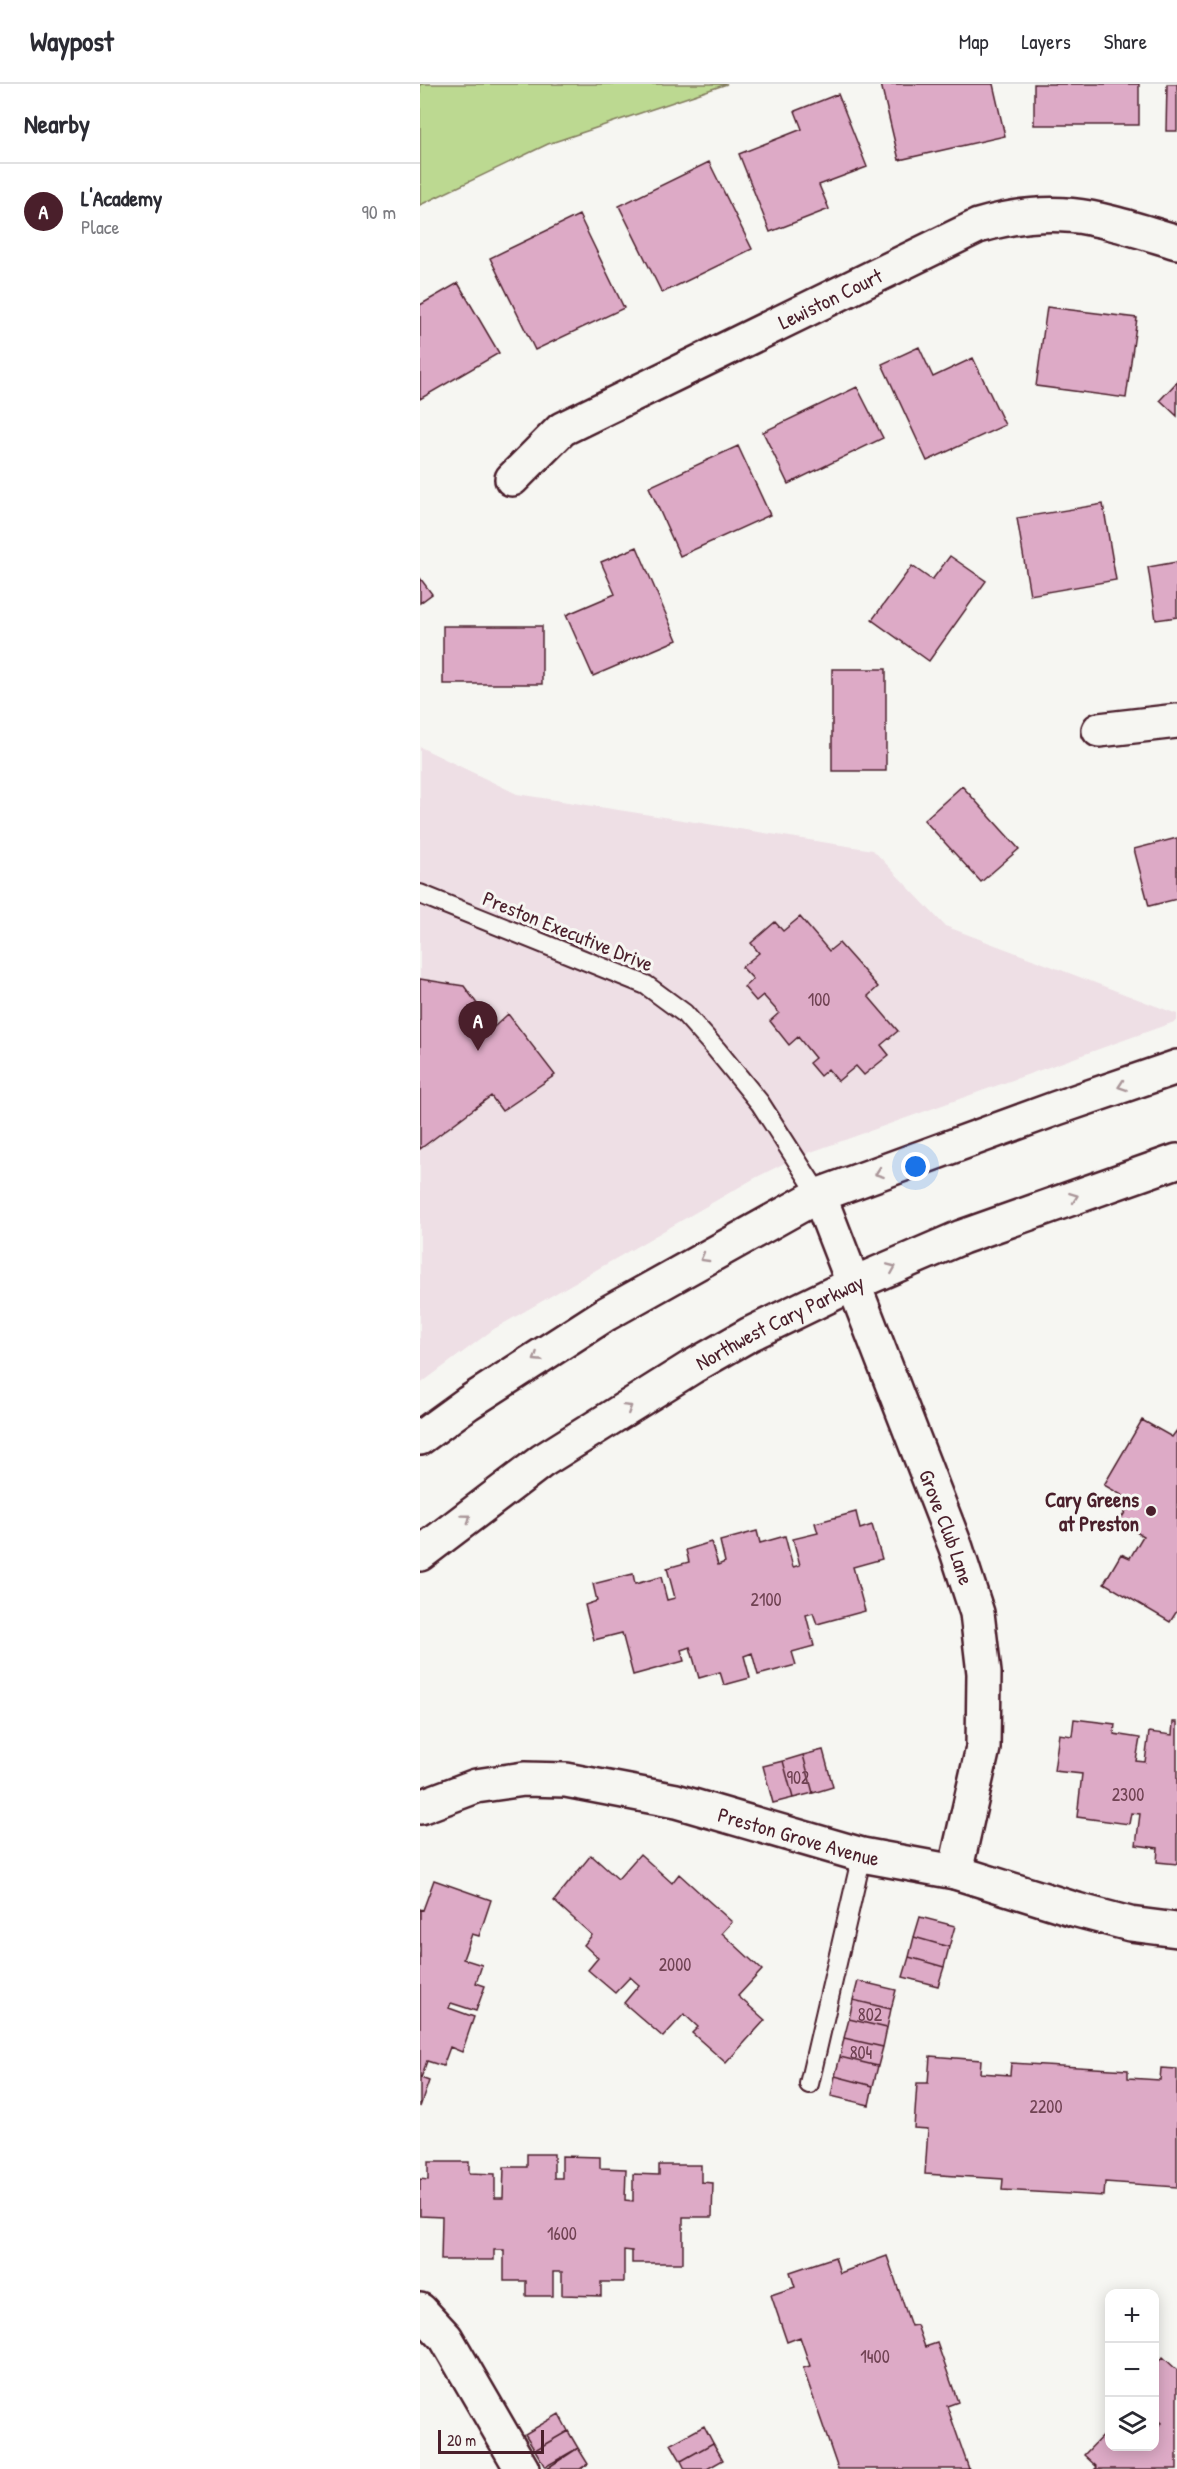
<!DOCTYPE html>
<meta charset="utf-8">
<style>
body{margin:0;font-family:"Patrick Hand",sans-serif;background:#f2f2f3;color:#2b2b33}
.controls{position:absolute;right:18px;bottom:18px;display:grid;overflow:hidden;border-radius:12px;box-shadow:0 3px 15px #0003}
.controls button{width:54px;height:54px;display:grid;place-items:center;padding:0;border:0;border-bottom:2px solid #e1e1e2;background:#fff;color:#2b2b33;font:30px sans-serif}
.scale{position:absolute;left:18px;bottom:15px;width:106px;box-sizing:border-box;padding-left:6px;border:3px solid #4a1f2b;border-top:0;font-size:16px;line-height:21px;white-space:nowrap;color:#4a1f2b;-webkit-text-stroke:4px #f6f6f2;paint-order:stroke}
.you{position:absolute;left:496px;top:1083px;width:21px;height:21px;margin:-15px;border:4px solid #fff;border-radius:50%;background:#1a73e8;box-shadow:0 0 0 9px #1a73e833}
.badge{display:grid;place-items:center;width:39px;height:39px;border-radius:50%;background:#4a1f2b;color:#fff;font-size:20px;font-weight:700}
.pin{position:absolute;translate:-50% -50px;filter:drop-shadow(0 2px 3px #0008)}
.pin::after{content:'';position:absolute;top:32px;width:21px;height:18px;background:inherit;clip-path:polygon(0 0,100% 0,50% 100%)}
.list{margin:0;padding:0;list-style:none}
h2{display:flex;justify-content:space-between;align-items:center;height:78px;margin:0;padding:0 24px;font-size:26px}
h2 small{font-size:20px;font-weight:400;color:#7c7c81}
.list li{display:grid;grid-template-columns:39px 1fr auto;gap:18px;align-items:center;box-sizing:border-box;height:96px;padding:0 24px;border-top:2px solid #e1e1e2}
.list b{display:block;font-size:22px;white-space:nowrap}
.list p{margin:0;font-size:20px;white-space:nowrap;color:#7c7c81}
.list em{font-size:20px;font-style:normal;color:#7c7c81}
.icon{flex:none;width:33px;height:33px;fill:none;stroke:currentColor;stroke-width:2;stroke-linecap:round;stroke-linejoin:round}
.map{position:relative;flex:none;width:757px;height:2385px;overflow:hidden}
header{display:flex;align-items:center;gap:36px;box-sizing:border-box;height:84px;padding:0 30px;background:#fff;border-bottom:2px solid #e1e1e2}
header strong{font-size:28px}
nav{display:flex;gap:33px;margin-inline-start:auto;font-size:21px}
main{display:flex}
aside{flex:1;background:#fff}
.map>svg:first-child{display:block}
.built{fill:#eedfe5}
.green{fill:#bcd991;stroke:#837c5e;stroke-width:1.5}
.building{fill:#ddaac6;stroke:#4a1f2b;stroke-width:1.5}
.lines{fill:none;stroke-linecap:round;stroke-linejoin:round}
.lane-casing{stroke:#4a1f2b;stroke-width:22}
.street-casing{stroke:#4a1f2b;stroke-width:38}
.primary-casing{stroke:#4a1f2b;stroke-width:38}
.lane{stroke:#f6f6f2;stroke-width:18}
.street{stroke:#f6f6f2;stroke-width:33}
.primary{stroke:#f6f6f2;stroke-width:33}
.oneway{stroke:#a99598}
.poi-dot{fill:#4a1f2b;stroke:#f6f6f2;stroke-width:2}
.labels{text-anchor:middle;dominant-baseline:central;stroke-width:6;stroke-linejoin:round;paint-order:stroke}
.number-label{font-size:18px;fill:#6f4252}
.street-label{font-size:21px;fill:#4a1f2b;stroke:#f6f6f2}
.poi-label{font-size:21px;font-weight:bold;fill:#4a1f2b;stroke:#f6f6f2;text-anchor:end}
</style>
<header>
<strong>Waypost</strong>
<nav><a>Map</a><a>Layers</a><a>Share</a></nav>
</header>
<main>
<aside>
<h2>Nearby<small></small></h2>
<ul class="list">
<li><span class="badge">A</span><div><b>L'Academy</b><p>Place</p></div><em>90 m</em></li>
</ul>
</aside>
<div class="map">
<svg width="757" height="2385" viewBox="0 0 757 2385">
<rect width="100%" height="100%" fill="#f6f6f2"/>
<filter id="ink" filterUnits="userSpaceOnUse"><feTurbulence type="fractalNoise" baseFrequency=".0167" numOctaves="2"/><feDisplacementMap in="SourceGraphic" scale="12" xChannelSelector="R" yChannelSelector="G"/><feConvolveMatrix kernelMatrix="1 2 1 2 8 2 1 2 1" color-interpolation-filters="sRGB"/></filter>
<g filter="url(#ink)">
<path class="built" d="M 0,663 L 97,710 L 453,766 L 525,842 L 757,930 L 757,937 L 377,1073 L 335,1094 L 74,1245 L 0,1300 Z"/>
<path class="green" d="M 0,0 L 307,0 L 128,60 L 0,121 Z"/>
<path class="building" d="M 461,0 L 573,0 L 585,52 L 479,76 Z
M 614,0 L 719,0 L 719,41 L 614,41 Z
M 747,0 L 757,0 L 757,47 L 746,47 Z
M 418,10 L 447,83 L 399,101 L 409,125 L 350,148 L 319,70 L 382,45 L 375,27 Z
M 289,78 L 332,165 L 242,209 L 199,122 Z
M 159,131 L 204,224 L 115,266 L 70,174 Z
M 38,199 L 79,269 L 0,315 L 0,221 Z
M 627,223 L 717,234 L 706,314 L 616,302 Z
M 499,263 L 513,293 L 553,274 L 585,341 L 507,377 L 462,280 Z
M 757,298 L 757,332 L 740,316 Z
M 437,303 L 463,354 L 368,400 L 343,348 Z
M 318,362 L 350,431 L 260,472 L 229,403 Z
M 683,420 L 696,496 L 610,511 L 597,434 Z
M 217,463 L 257,556 L 173,592 L 146,531 L 195,510 L 181,478 Z
M 530,472 L 566,497 L 509,577 L 452,536 L 492,482 L 512,496 Z
M 757,478 L 757,533 L 736,536 L 728,483 Z
M 0,494 L 12,510 L 0,519 Z
M 23,542 L 122,542 L 122,600 L 23,600 Z
M 412,585 L 466,585 L 466,687 L 412,687 Z
M 542,702 L 599,765 L 561,798 L 504,736 Z
M 757,754 L 757,815 L 729,822 L 714,765 Z
M 380,833 L 409,867 L 419,859 L 458,903 L 448,912 L 478,947 L 461,961 L 469,971 L 444,991 L 436,982 L 418,997 L 408,985 L 400,992 L 389,979 L 395,974 L 378,953 L 369,961 L 350,937 L 359,929 L 343,911 L 336,917 L 324,903 L 333,895 L 322,883 L 339,869 L 331,859 L 355,838 L 363,847 Z
M 0,895 L 44,902 L 74,943 L 88,930 L 135,991 L 82,1027 L 71,1012 L 0,1065 Z
M 722,1336 L 752,1353 L 757,1346 L 757,1527 L 750,1538 L 684,1499 L 701,1470 L 710,1474 L 723,1452 L 699,1438 L 712,1417 L 684,1401 Z
M 436,1428 L 440,1445 L 452,1441 L 462,1475 L 433,1483 L 445,1527 L 397,1540 L 393,1529 L 386,1531 L 394,1562 L 372,1568 L 376,1581 L 338,1591 L 332,1569 L 324,1572 L 330,1594 L 304,1601 L 300,1588 L 279,1594 L 270,1563 L 261,1566 L 264,1577 L 213,1591 L 202,1549 L 174,1556 L 165,1521 L 177,1517 L 173,1500 L 213,1490 L 215,1500 L 241,1493 L 247,1516 L 255,1514 L 247,1484 L 269,1478 L 266,1466 L 291,1458 L 298,1481 L 305,1478 L 300,1457 L 337,1447 L 340,1459 L 365,1452 L 373,1483 L 380,1481 L 373,1455 L 398,1449 L 395,1439 Z
M 654,1635 L 695,1640 L 694,1650 L 720,1654 L 716,1677 L 725,1678 L 729,1648 L 752,1651 L 753,1638 L 757,1638 L 757,1780 L 737,1778 L 738,1764 L 716,1761 L 720,1730 L 711,1729 L 709,1740 L 657,1733 L 662,1690 L 634,1687 L 639,1650 L 652,1652 Z
M 403,1666 L 413,1703 L 393,1709 L 383,1671 Z
M 383,1671 L 393,1709 L 373,1714 L 363,1677 Z
M 363,1677 L 373,1714 L 353,1719 L 343,1682 Z
M 220,1770 L 252,1799 L 259,1790 L 312,1838 L 302,1849 L 342,1886 L 318,1912 L 345,1936 L 306,1979 L 272,1949 L 278,1943 L 264,1930 L 243,1953 L 204,1919 L 219,1901 L 210,1893 L 195,1909 L 168,1886 L 178,1874 L 164,1861 L 172,1851 L 134,1817 L 171,1771 L 198,1795 Z
M 14,1796 L 71,1816 L 59,1852 L 52,1850 L 43,1875 L 62,1881 L 56,1899 L 65,1902 L 56,1927 L 31,1919 L 29,1924 L 54,1933 L 42,1968 L 30,1963 L 23,1982 L 7,1977 L 1,1994 L 9,1997 L 0,2023 L 0,1825 L 3,1826 Z
M 500,1833 L 535,1842 L 529,1863 L 494,1853 Z
M 494,1853 L 529,1863 L 524,1883 L 489,1873 Z
M 489,1873 L 524,1883 L 518,1902 L 483,1893 Z
M 438,1897 L 476,1906 L 471,1925 L 433,1916 Z
M 433,1916 L 471,1925 L 467,1944 L 429,1935 Z
M 429,1935 L 467,1944 L 463,1963 L 424,1954 Z
M 424,1954 L 463,1963 L 458,1982 L 420,1973 Z
M 510,1972 L 561,1976 L 560,1989 L 590,1991 L 591,1979 L 708,1986 L 708,1994 L 740,1996 L 741,1984 L 757,1985 L 757,2103 L 685,2098 L 684,2112 L 582,2106 L 583,2095 L 505,2090 L 508,2045 L 494,2044 L 497,1999 L 508,1999 Z
M 420,1973 L 458,1982 L 453,2002 L 415,1992 Z
M 415,1992 L 453,2002 L 449,2021 L 411,2012 Z
M 107,2070 L 134,2070 L 134,2094 L 142,2094 L 142,2072 L 180,2073 L 180,2084 L 206,2085 L 205,2116 L 213,2117 L 213,2090 L 239,2091 L 239,2081 L 281,2081 L 281,2098 L 293,2099 L 292,2133 L 263,2133 L 263,2179 L 212,2179 L 212,2167 L 204,2166 L 204,2198 L 181,2198 L 181,2212 L 142,2211 L 142,2188 L 133,2188 L 133,2212 L 106,2212 L 106,2197 L 84,2197 L 84,2166 L 74,2166 L 74,2176 L 21,2176 L 22,2133 L 0,2132 L 0,2095 L 8,2096 L 8,2078 L 49,2078 L 49,2089 L 75,2090 L 75,2114 L 83,2114 L 84,2083 L 107,2083 Z
M 467,2172 L 491,2242 L 497,2241 L 505,2263 L 517,2259 L 538,2318 L 527,2322 L 549,2385 L 418,2385 L 383,2284 L 390,2282 L 380,2253 L 367,2258 L 351,2211 L 375,2203 L 370,2188 L 415,2173 L 420,2189 Z
M 743,2273 L 757,2286 L 757,2385 L 675,2385 L 677,2383 L 664,2371 L 690,2344 L 690,2362 L 734,2362 L 734,2345 L 742,2339 L 734,2332 L 734,2282 Z
M 139,2330 L 148,2347 L 115,2366 L 105,2350 Z
M 284,2342 L 293,2359 L 261,2377 L 251,2360 Z
M 148,2347 L 158,2364 L 125,2383 L 115,2366 Z
M 293,2359 L 303,2376 L 287,2385 L 265,2385 L 261,2377 Z
M 158,2364 L 168,2380 L 160,2385 L 126,2385 Z"/>
<g class="lines">
<g class="lane-casing">
<path id="lane" d="M 0,810 L 226,901 L 264,929 L 296,965 L 340,1019 L 399,1111
M 389,2000 L 442,1771"/>
</g>
<g class="street-casing">
<g id="street">
<path id="s1" d="M 92,395 L 142,345 L 558,142 C 639,118 680,135 757,158"/>
<path d="M 679,646 L 757,637"/>
<path id="s2" d="M 399,1111 L 536,1464 L 557,1529 L 564,1589 L 563,1664 L 535,1788"/>
<path id="s3" d="M 0,1723 L 56,1702 L 104,1695 L 146,1696 L 256,1717 L 442,1771 L 535,1788 L 657,1826 L 710,1840 L 757,1846"/>
<path d="M 0,2226 L 26,2254 L 102,2385"/>
</g>
</g>
<g class="primary-casing">
<g id="primary">
<path d="M 0,1354 L 48,1319 L 186,1230 L 399,1111 L 637,1024 L 757,983"/>
<path id="s4" d="M 0,1470 L 122,1377 L 272,1283 L 330,1250 L 433,1200 L 542,1153 L 757,1077"/>
</g>
</g>
<use href="#lane" class="lane"/>
<use href="#street" class="street"/>
<use href="#primary" class="primary"/>
</g>
<defs><path id="oneway-chevron" d="M-2-3.5L2.5 0L-2 3.5" fill="none" stroke-width="1.6" stroke-linecap="round" stroke-linejoin="round" transform="scale(1.5)"/></defs>
<g class="oneway">
<use href="#oneway-chevron" transform="translate(702 1002) rotate(161)"/>
<use href="#oneway-chevron" transform="translate(459 1089) rotate(160)"/>
<use href="#oneway-chevron" transform="translate(654 1113) rotate(-20)"/>
<use href="#oneway-chevron" transform="translate(284 1174) rotate(150)"/>
<use href="#oneway-chevron" transform="translate(472 1184) rotate(-23)"/>
<use href="#oneway-chevron" transform="translate(117 1274) rotate(147)"/>
<use href="#oneway-chevron" transform="translate(208 1324) rotate(-32)"/>
<use href="#oneway-chevron" transform="translate(47 1434) rotate(-37)"/>
</g>
</g>
<circle class="poi-dot" cx="731" cy="1427" r="6"/>
<g class="labels">
<g class="number-label">
<text x="399" y="915">100</text>
<text x="346" y="1515">2100</text>
<text x="378" y="1693">902</text>
<text x="708" y="1710">2300</text>
<text x="255" y="1880">2000</text>
<text x="450" y="1930">802</text>
<text x="441" y="1968">804</text>
<text x="626" y="2022">2200</text>
<text x="142" y="2149">1600</text>
<text x="455" y="2272">1400</text>
</g>
<g class="street-label">
<text stroke="none"><textPath href="#s1" startOffset="369">Lewiston Court</textPath></text>
<text transform="translate(148 847) rotate(22)">Preston Executive Drive</text>
<text stroke="none"><textPath href="#s4" startOffset="429">Northwest Cary Parkway</textPath></text>
<text stroke="none"><textPath href="#s2" startOffset="356">Grove Club Lane</textPath></text>
<text stroke="none"><textPath href="#s3" startOffset="390">Preston Grove Avenue</textPath></text>
</g>
<g class="poi-label">
<text x="719" y="1415">Cary Greens<tspan x="719" dy="24">at Preston</tspan></text>
</g>
</g>
</svg>
<div class="controls">
<button>+</button>
<button>−</button>
<button><svg class="icon" aria-label="layers" viewBox="0 0 24 24"><path d="M12 4l9 5-9 5-9-5zM3 14l9 5 9-5"/></svg></button>
</div>
<div class="scale">20 m</div>
<div class="you"></div>
<div class="pin badge" style="left:58px;top:967px">A</div>
</div>
</main>
